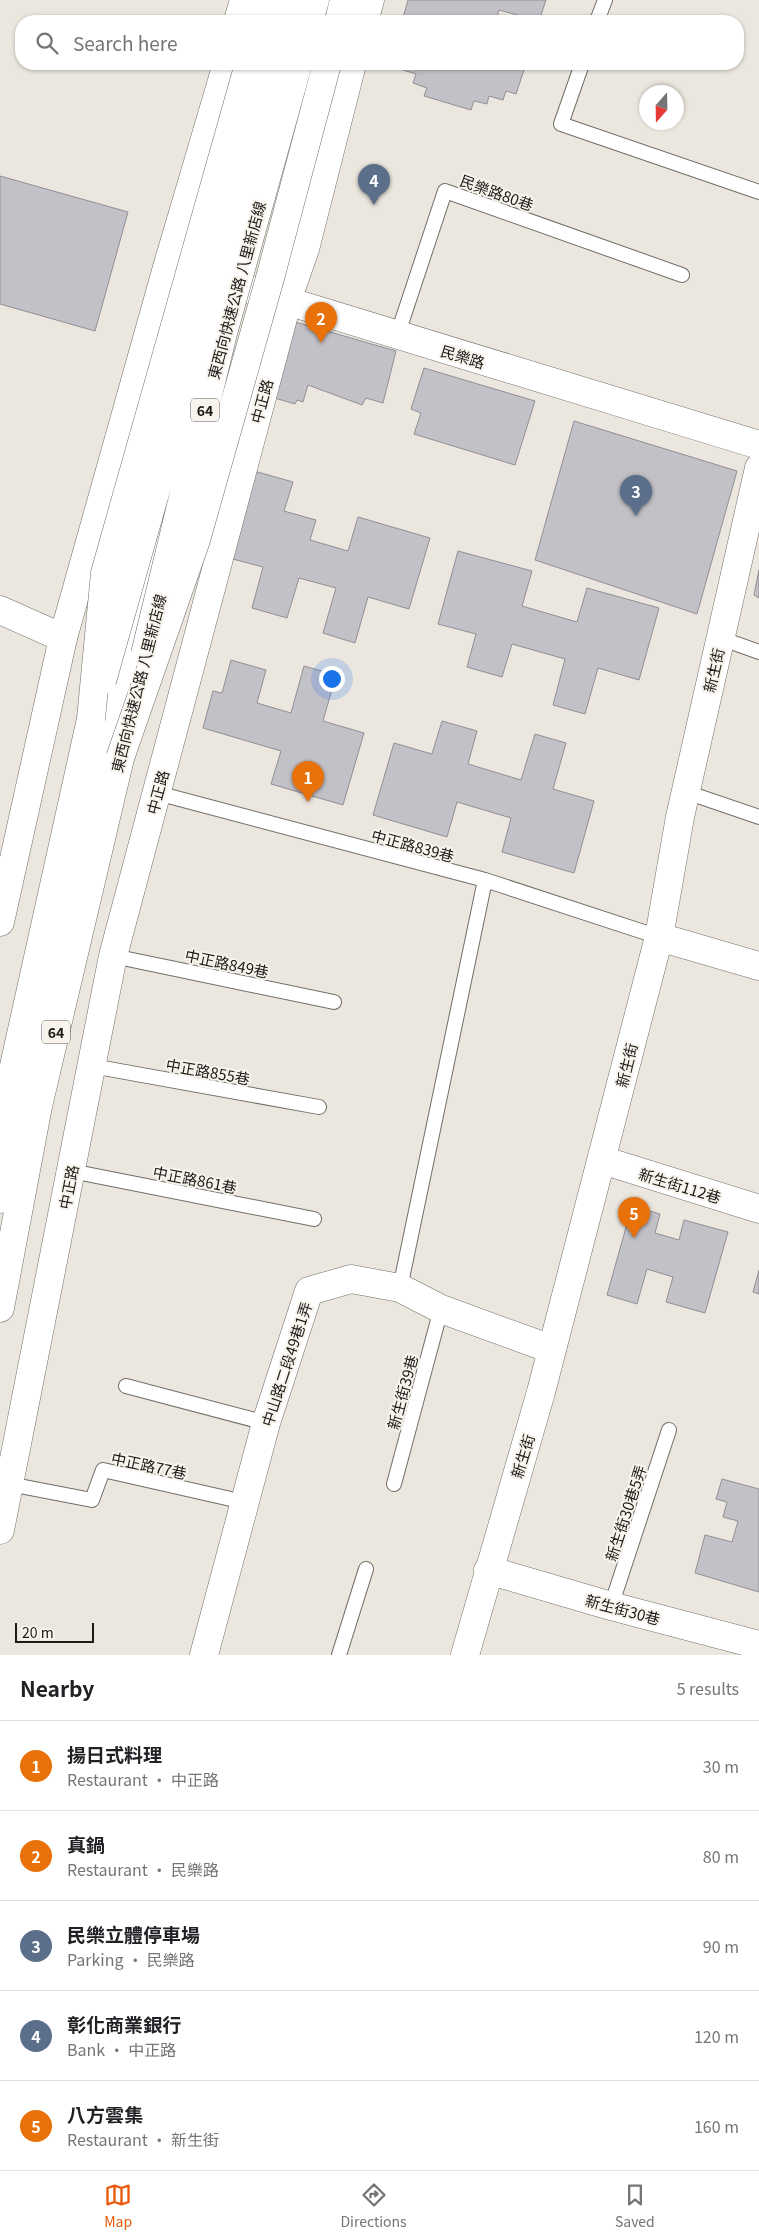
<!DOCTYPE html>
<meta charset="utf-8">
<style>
body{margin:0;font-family:Georgia,"Noto Sans TC",serif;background:#f2f2f2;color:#202124}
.compass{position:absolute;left:639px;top:85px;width:45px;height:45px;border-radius:50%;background:#fff;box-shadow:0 1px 4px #0004;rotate:200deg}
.scale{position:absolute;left:15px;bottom:12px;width:79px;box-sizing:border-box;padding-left:5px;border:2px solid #1b1a17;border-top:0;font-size:14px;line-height:18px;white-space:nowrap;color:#1b1a17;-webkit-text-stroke:4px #f8f4ed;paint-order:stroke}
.you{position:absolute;left:331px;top:678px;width:18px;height:18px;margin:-12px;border:4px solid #fff;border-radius:50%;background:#1a73e8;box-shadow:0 0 0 8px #1a73e833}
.badge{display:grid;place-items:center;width:32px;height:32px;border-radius:50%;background:#ea580c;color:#fff;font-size:16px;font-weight:700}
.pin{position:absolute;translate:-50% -41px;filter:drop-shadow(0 1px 2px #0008)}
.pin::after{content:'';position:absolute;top:26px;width:18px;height:15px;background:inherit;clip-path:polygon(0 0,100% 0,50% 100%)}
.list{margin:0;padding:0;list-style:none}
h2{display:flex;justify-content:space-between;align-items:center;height:65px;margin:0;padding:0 20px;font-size:21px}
h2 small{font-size:16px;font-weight:400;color:#757577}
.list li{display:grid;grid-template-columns:32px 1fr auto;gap:15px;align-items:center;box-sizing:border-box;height:90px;padding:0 20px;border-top:1px solid #e0e0e0}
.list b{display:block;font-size:19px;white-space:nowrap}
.list p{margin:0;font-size:16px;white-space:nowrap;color:#757577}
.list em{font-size:16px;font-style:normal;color:#757577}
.icon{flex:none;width:28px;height:28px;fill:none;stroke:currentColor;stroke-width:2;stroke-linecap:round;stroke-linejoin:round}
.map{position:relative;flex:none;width:759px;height:1655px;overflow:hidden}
.search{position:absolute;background:#fff;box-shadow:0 1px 4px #0004;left:15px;right:15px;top:15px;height:55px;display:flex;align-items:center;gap:12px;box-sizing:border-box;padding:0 18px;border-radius:20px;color:#757577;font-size:19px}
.sheet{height:515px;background:#fff}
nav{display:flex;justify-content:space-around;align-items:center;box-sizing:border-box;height:70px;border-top:1px solid #e0e0e0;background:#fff;font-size:14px;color:#757577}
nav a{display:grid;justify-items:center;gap:2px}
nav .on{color:#ea580c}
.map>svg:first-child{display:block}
.building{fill:#c3c1c8;stroke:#918e95}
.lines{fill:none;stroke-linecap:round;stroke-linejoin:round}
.service-casing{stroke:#726e68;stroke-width:16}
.minor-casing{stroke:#726e68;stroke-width:29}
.secondary-casing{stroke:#726e68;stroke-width:29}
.trunk-casing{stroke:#726e68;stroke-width:29}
.motorway-casing{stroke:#726e68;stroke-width:29}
.service{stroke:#fff;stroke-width:14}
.minor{stroke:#fff;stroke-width:28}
.secondary{stroke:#fff;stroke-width:28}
.trunk{stroke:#fff;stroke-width:28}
.motorway{stroke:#fff;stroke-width:28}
.trunk-bridge-casing{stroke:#726e68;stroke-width:29;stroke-linecap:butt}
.motorway-bridge-casing{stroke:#726e68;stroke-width:29;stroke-linecap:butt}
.trunk-bridge{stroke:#fff;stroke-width:28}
.motorway-bridge{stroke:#fff;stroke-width:28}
.labels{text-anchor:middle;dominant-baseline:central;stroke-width:4;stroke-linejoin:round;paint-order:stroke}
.shield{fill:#f8f4ed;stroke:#5d5b57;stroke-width:1}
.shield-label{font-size:14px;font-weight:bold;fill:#1b1a17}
.street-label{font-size:15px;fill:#1b1a17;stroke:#f8f4ed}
</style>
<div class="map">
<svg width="759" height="1655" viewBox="0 0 759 1655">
<rect width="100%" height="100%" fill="#ebe7df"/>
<path class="building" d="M 408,0 L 546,0 L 539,21 L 499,10 L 496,21 L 402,21 Z
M 405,64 L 526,64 L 516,94 L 506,91 L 503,100 L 489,96 L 487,104 L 474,101 L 471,110 L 424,96 L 427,88 L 413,83 L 416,74 L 403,70 Z
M 0,176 L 128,212 L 95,331 L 0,304 Z
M 292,321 L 396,351 L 383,403 L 366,398 L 362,405 L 308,385 L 303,402 L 297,400 L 295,404 L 268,396 Z
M 424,368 L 535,401 L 515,465 L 414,434 L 421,413 L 411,409 Z
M 574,421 L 737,471 L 697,614 L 535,560 Z
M 254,471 L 293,482 L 284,511 L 316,520 L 310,540 L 348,551 L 358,517 L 430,538 L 409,609 L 368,597 L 355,643 L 323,633 L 336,588 L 299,578 L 287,618 L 252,608 L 263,567 L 229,558 Z
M 458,551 L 532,571 L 522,606 L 577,622 L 587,588 L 659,608 L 639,680 L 598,668 L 585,714 L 553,705 L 565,659 L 512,644 L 502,677 L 467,667 L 476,634 L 438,624 Z
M 759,570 L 759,598 L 754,595 Z
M 231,660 L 266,670 L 257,703 L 291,713 L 304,666 L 336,675 L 323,721 L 364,733 L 343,805 L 271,784 L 281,751 L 203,728 L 213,691 L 222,693 Z
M 442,721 L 477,731 L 468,764 L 521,780 L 535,734 L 566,743 L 553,789 L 594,801 L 574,873 L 502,852 L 511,818 L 457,802 L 447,837 L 373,815 L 394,743 L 432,754 Z
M 632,1206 L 660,1214 L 655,1233 L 679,1240 L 684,1220 L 728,1232 L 705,1313 L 666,1302 L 673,1277 L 647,1269 L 637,1304 L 607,1295 Z
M 759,1270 L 759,1294 L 753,1292 Z
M 722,1479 L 759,1489 L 759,1592 L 695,1573 L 705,1535 L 732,1542 L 738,1521 L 723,1517 L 727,1502 L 716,1499 Z"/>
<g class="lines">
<g class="service-casing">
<path id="service" d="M 597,21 L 605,0
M 582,64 L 561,124 L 759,192
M 397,336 L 445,191 L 682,275
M 720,638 L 759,652
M 686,792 L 759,817
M 157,793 L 485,880 L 659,937
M 113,956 L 334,1002
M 92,1066 L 319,1107
M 71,1171 L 314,1219
M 400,1288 L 485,880
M 126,1386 L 266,1423
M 9,1484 L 92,1500 L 103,1470 L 244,1502
M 394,1484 L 441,1309
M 611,1606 L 669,1430
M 339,1655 L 366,1569"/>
</g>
<g class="minor-casing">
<path id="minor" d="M 215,279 L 759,445
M 0,610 L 63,638
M 659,937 L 759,966
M 602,1160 L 759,1209
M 488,1570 L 611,1606 L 759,1645
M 204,1655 L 266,1423 L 309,1291 L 351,1279 L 400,1288 L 441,1309 L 551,1349
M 465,1655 L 541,1392 L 659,937 L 680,817 L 759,468"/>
</g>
<g class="secondary-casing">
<path id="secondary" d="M 238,21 L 244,0
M 364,21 L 370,0
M 0,922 L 63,638 L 168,264 L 227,64
M 0,1199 L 47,982 L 115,703 L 183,440
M 0,1530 L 113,956 L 290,292 L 305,249 L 352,64"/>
</g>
<g class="trunk-casing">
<path id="trunk" d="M 288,21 L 294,0
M 309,21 L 315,0
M 0,1129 L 91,719
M 0,1308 L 38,1106 L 120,758"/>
</g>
<g class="motorway-casing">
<path id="motorway" d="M 261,21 L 267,0
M 339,21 L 344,0"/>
</g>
<use href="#service" class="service"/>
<use href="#minor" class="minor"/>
<use href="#secondary" class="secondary"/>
<use href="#trunk" class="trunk"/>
<use href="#motorway" class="motorway"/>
<g class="trunk-bridge-casing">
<path id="trunk-bridge" d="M 145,654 L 223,333 L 298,64
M 102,681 L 276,64"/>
</g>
<g class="motorway-bridge-casing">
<path id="motorway-bridge" d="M 91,719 L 105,573 L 249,64
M 120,758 L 196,540 L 270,278 L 327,64"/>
</g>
<use href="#trunk-bridge" class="trunk-bridge"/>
<use href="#motorway-bridge" class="motorway-bridge"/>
</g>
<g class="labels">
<g class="shield">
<rect x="191" y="398.5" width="28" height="23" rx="4"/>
<rect x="42" y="1020.5" width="28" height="23" rx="4"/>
</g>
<g class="shield-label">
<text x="205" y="410">64</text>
<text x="56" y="1032">64</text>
</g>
<g class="street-label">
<text transform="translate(497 192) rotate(20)">民樂路80巷</text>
<text transform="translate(236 290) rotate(-75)">東西向快速公路 八里新店線</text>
<text transform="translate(463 356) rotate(17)">民樂路</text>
<text transform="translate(261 401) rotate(-75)">中正路</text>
<text transform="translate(713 670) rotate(-77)">新生街</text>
<text transform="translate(138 683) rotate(-76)">東西向快速公路 八里新店線</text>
<text transform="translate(157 792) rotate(-75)">中正路</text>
<text transform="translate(413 845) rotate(15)">中正路839巷</text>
<text transform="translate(227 963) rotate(12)">中正路849巷</text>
<text transform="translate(626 1065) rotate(-76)">新生街</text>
<text transform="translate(208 1071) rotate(10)">中正路855巷</text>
<text transform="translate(195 1179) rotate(11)">中正路861巷</text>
<text transform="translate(680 1185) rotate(17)">新生街112巷</text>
<text transform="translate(68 1187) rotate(-79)">中正路</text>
<text transform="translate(286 1364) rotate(-72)">中山路二段49巷1弄</text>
<text transform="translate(402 1392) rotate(-75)">新生街39巷</text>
<text transform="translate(522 1456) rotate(-73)">新生街</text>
<text transform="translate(149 1465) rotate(12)">中正路77巷</text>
<text transform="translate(625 1513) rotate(-72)">新生街30巷5弄</text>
<text transform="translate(623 1609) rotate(15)">新生街30巷</text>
</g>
</g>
</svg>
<svg class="compass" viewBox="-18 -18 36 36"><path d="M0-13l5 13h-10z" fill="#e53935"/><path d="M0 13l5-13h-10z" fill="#757577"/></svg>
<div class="scale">20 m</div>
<div class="you"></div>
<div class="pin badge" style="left:308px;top:802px;background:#e8710a">1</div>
<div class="pin badge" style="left:321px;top:343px;background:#e8710a">2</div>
<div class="pin badge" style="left:636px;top:516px;background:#5c6f8a">3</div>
<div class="pin badge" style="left:374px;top:205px;background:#5c6f8a">4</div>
<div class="pin badge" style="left:634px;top:1238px;background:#e8710a">5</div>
<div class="search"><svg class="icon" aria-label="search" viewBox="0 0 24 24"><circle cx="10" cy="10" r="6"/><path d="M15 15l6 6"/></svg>Search here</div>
</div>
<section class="sheet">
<h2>Nearby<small>5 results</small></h2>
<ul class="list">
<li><span class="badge" style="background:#e8710a">1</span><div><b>揚日式料理</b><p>Restaurant · 中正路</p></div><em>30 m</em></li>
<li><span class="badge" style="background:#e8710a">2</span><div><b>真鍋</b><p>Restaurant · 民樂路</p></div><em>80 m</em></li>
<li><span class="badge" style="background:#5c6f8a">3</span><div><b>民樂立體停車場</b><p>Parking · 民樂路</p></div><em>90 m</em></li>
<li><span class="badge" style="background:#5c6f8a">4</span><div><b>彰化商業銀行</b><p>Bank · 中正路</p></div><em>120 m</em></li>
<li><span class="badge" style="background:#e8710a">5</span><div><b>八方雲集</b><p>Restaurant · 新生街</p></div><em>160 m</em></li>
</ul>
</section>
<nav>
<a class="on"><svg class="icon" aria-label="map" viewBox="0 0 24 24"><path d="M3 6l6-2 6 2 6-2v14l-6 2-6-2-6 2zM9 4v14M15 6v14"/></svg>Map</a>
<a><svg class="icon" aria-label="directions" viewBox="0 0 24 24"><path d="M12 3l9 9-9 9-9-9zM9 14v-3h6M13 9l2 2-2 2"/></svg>Directions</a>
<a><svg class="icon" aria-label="saved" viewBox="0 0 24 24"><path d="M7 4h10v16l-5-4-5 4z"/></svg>Saved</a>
</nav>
